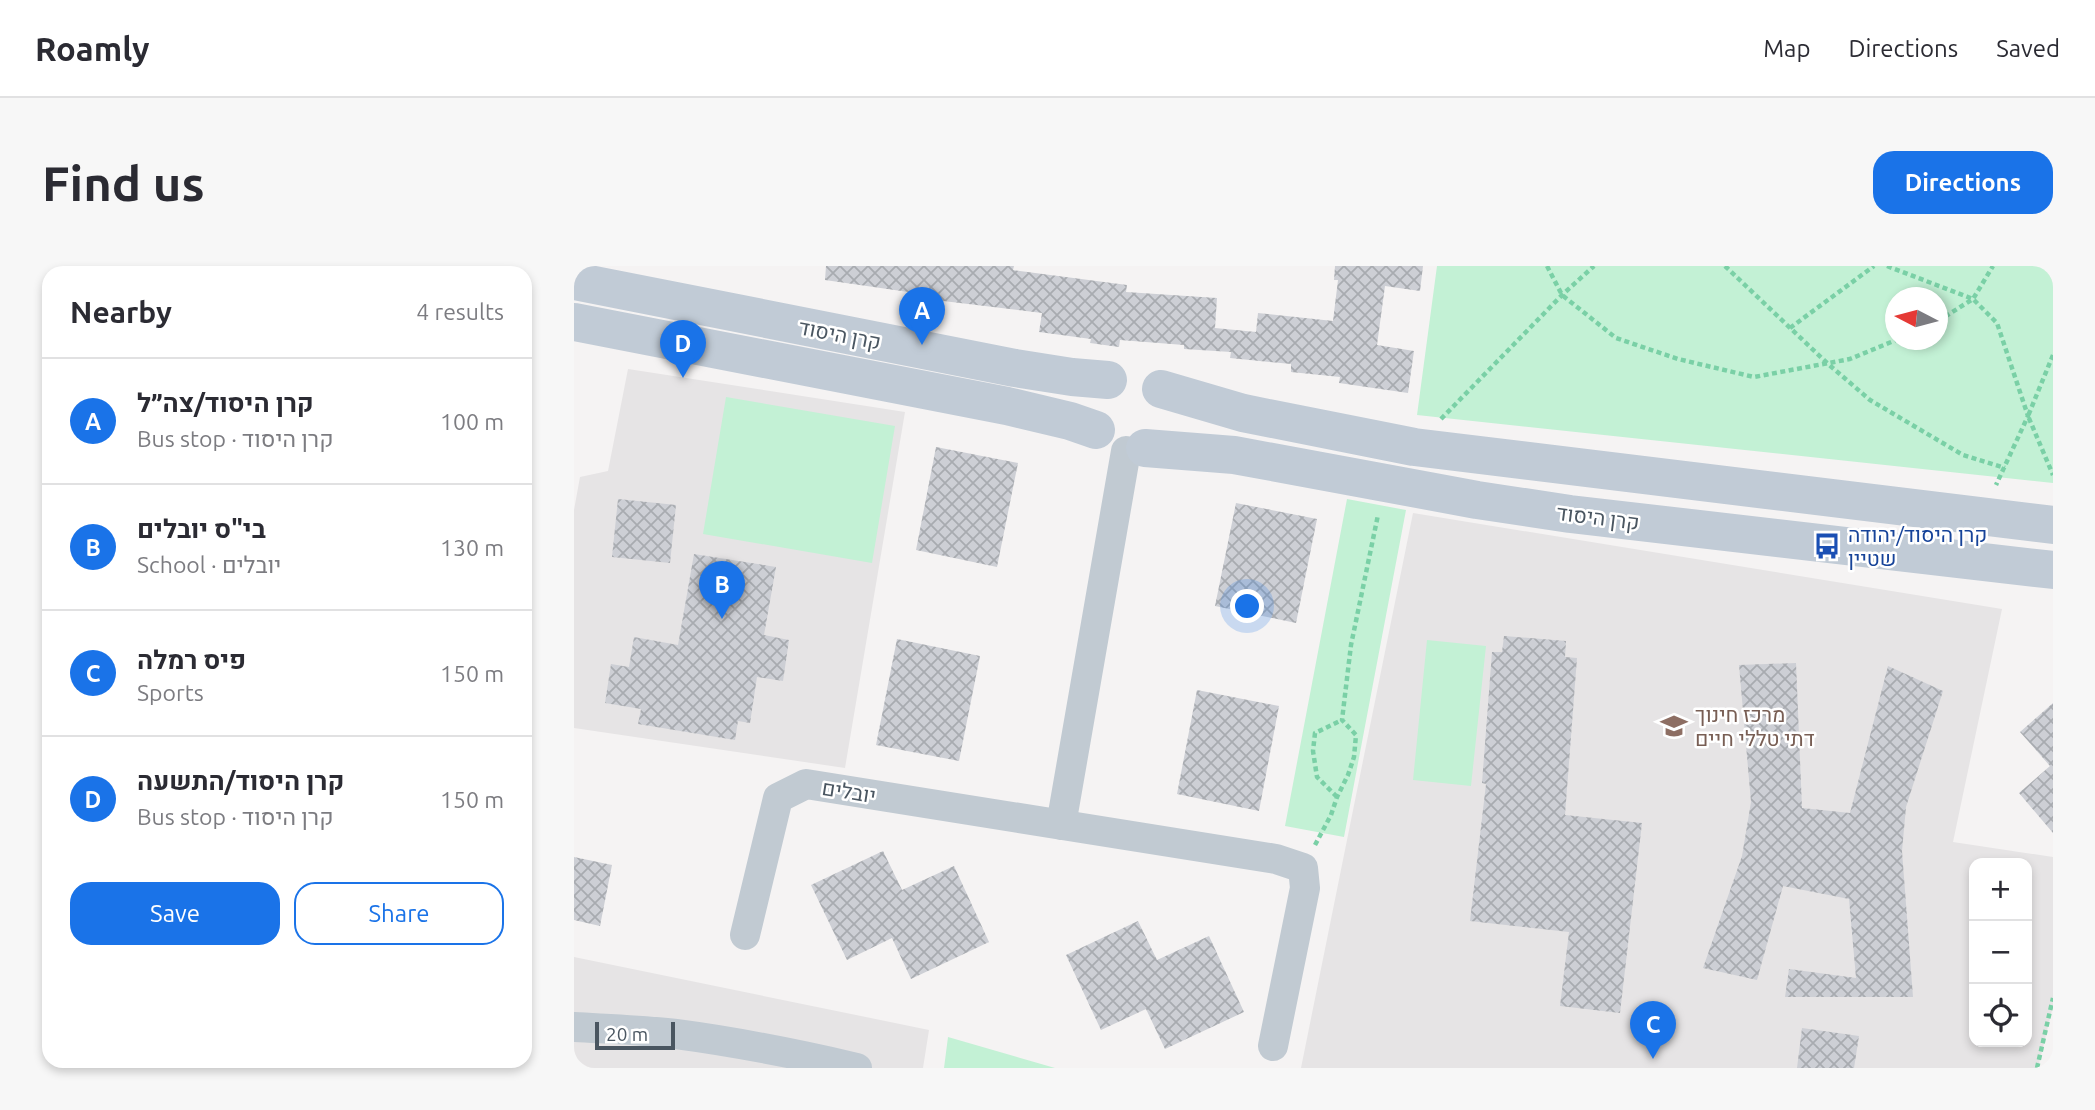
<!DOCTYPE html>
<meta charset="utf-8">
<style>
body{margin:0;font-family:Ubuntu,Heebo,sans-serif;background:#f7f7f7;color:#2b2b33}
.controls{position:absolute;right:21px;bottom:21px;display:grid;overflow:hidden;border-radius:14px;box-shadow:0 4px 10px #0003}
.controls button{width:63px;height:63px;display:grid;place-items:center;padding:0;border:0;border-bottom:2px solid #e1e1e2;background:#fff;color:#2b2b33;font:35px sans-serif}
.compass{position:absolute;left:1311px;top:21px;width:63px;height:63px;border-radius:50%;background:#fff;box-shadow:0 4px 10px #0003;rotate:276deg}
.scale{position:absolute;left:21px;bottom:18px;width:80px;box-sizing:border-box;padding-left:7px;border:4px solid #4a5661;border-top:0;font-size:19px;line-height:24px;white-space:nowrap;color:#4a5661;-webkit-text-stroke:5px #fff;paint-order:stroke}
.you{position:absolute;left:674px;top:341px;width:24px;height:24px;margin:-18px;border:5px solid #fff;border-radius:50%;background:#1a73e8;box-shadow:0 0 0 10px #1a73e833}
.badge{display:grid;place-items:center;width:46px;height:46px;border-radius:50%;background:#1a73e8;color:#fff;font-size:23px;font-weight:700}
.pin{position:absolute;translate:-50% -58px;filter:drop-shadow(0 2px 4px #0008)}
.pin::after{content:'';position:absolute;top:37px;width:24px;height:21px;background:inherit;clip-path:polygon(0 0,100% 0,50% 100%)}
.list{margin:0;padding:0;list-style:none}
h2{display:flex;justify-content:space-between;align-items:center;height:91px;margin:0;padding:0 28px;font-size:30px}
h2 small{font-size:23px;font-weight:400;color:#7c7c81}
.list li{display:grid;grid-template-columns:46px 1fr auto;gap:21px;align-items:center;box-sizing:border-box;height:126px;padding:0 28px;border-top:2px solid #e1e1e2}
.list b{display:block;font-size:26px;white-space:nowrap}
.list p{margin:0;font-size:23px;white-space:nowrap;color:#7c7c81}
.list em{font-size:23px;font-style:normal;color:#7c7c81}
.actions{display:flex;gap:14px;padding:21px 28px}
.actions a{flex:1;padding:16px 0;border:2px solid #1a73e8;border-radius:21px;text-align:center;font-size:24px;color:#1a73e8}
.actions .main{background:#1a73e8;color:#fff}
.icon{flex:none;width:38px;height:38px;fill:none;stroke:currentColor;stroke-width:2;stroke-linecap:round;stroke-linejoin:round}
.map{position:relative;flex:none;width:1479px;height:802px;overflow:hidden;border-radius:21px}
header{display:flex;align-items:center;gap:42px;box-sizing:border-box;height:98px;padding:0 35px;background:#fff;border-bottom:2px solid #e1e1e2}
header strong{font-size:33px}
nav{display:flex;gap:38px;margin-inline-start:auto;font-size:24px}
.intro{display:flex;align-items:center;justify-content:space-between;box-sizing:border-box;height:168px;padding:0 42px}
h1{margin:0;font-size:49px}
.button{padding:18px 32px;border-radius:21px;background:#1a73e8;color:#fff;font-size:24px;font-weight:700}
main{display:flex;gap:42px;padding:0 42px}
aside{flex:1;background:#fff;border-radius:21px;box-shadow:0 4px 10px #0003}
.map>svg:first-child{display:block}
.education{fill:#e6e4e5;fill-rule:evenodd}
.green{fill:#c3f1d5;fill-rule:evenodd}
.building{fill:url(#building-cross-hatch)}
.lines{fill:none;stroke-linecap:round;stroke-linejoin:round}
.path{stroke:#7ad0a6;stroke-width:4.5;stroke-dasharray:5 3.5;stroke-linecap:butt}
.street{stroke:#c1cad2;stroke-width:30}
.secondary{stroke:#c1cbd6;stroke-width:38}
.labels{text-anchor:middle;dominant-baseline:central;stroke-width:5;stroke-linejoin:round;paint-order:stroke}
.street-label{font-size:21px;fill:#4a5661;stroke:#fff}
.transit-label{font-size:21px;fill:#164399;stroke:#fff;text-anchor:start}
.education-label{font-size:21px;fill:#785e54;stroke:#fff;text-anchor:start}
</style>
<header>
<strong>Roamly</strong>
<nav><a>Map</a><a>Directions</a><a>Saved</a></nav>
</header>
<div class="intro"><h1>Find us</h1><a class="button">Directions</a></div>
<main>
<aside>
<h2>Nearby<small>4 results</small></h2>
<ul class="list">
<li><span class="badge">A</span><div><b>קרן היסוד/צה״ל</b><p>Bus stop · קרן היסוד</p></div><em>100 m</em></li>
<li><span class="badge">B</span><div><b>בי&quot;ס יובלים</b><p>School · יובלים</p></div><em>130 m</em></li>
<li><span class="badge">C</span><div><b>פיס רמלה</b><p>Sports</p></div><em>150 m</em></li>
<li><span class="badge">D</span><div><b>קרן היסוד/התשעה</b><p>Bus stop · קרן היסוד</p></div><em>150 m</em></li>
</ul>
<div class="actions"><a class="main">Save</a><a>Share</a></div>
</aside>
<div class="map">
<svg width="1479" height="802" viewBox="0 0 1479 802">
<defs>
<pattern id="building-cross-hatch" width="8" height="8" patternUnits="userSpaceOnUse" patternTransform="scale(1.75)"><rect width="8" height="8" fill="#cdcfd5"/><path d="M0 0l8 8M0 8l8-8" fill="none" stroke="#a8abb0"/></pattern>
</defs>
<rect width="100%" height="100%" fill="#f5f3f3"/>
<path class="education" d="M 54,103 L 331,146 L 271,502 L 0,462 L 0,244 L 6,211 L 34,205 Z
M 839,247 L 1428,343 L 1379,576 L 1479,591 L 1479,740 L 1464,802 L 727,802 ZM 1400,597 L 1453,597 L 1453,776 L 1400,776 Z
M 0,691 L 355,764 L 349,802 L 0,802 Z"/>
<path class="green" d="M 863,0 L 1479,0 L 1479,217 L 843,149 ZM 1322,32 L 1364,32 L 1364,74 L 1322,74 Z
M 152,131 L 321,160 L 298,297 L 129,268 Z
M 773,233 L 832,244 L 770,571 L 711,560 Z
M 853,374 L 912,380 L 897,520 L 839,514 Z
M 374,771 L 481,802 L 370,802 Z"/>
<path class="building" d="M 252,0 L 440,0 L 439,4 L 553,19 L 552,26 L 643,32 L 641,62 L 682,66 L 684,47 L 759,55 L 764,14 L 760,14 L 761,0 L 849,0 L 846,25 L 811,20 L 803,79 L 840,85 L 834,127 L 765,117 L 766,111 L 717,106 L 717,98 L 656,92 L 657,86 L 610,83 L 610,79 L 546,74 L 545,81 L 516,77 L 517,73 L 465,66 L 468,47 L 361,34 L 362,30 L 251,14 Z
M 362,181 L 444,197 L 423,301 L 342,284 Z
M 44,233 L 102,239 L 96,297 L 38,291 Z
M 662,237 L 743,253 L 722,357 L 641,340 Z
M 120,288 L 202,301 L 190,369 L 215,374 L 209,415 L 183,411 L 176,457 L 164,455 L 161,474 L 64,458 L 67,443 L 31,437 L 37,398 L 55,401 L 60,371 L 104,379 Z
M 930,370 L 992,375 L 991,391 L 1003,392 L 991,549 L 1068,557 L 1046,747 L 986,740 L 995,666 L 896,655 L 912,518 L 908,517 L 918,386 L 928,386 Z
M 323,373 L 406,390 L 385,495 L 302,479 Z
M 1222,397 L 1228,542 L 1276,547 L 1314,400 L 1369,425 L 1332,541 L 1328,585 L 1339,731 L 1211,731 L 1215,703 L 1282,712 L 1275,633 L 1209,620 L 1183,714 L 1129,702 L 1168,590 L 1177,536 L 1165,399 Z
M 623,424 L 705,440 L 685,545 L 603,528 Z
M 1479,437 L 1479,567 L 1445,527 L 1476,500 L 1446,466 Z
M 309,585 L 328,624 L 380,600 L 415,676 L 337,713 L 318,672 L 273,694 L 237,619 Z
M 0,591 L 38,599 L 26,660 L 0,654 Z
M 564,655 L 583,694 L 635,670 L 670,746 L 591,783 L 572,743 L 527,764 L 492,689 Z
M 1228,762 L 1285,770 L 1280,802 L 1223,802 Z"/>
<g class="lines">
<path class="path" d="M 973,0 L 988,29 L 1042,72 L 1104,93 L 1180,111 L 1276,93 L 1322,74
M 1151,0 L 1253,97 L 1296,134 L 1389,189 L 1431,202
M 1313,0 L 1399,33 L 1423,57 L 1454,150 L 1422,219
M 1364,55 L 1399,33 L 1419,0
M 1216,62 L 1300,0
M 1479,89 L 1454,150 L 1479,209
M 867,153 L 988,29 L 1020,0
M 763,531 L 743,511 L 739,485 L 741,467 L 768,454
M 741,579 L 757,549 L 763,531 L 774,509 L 780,491 L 782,469 L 768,454 L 777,379 L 804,249
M 1463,802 L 1479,732"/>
<path class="street" d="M 487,559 L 552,185
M 171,669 L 204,532 L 232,518 L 702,593 L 729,602 L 731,622 L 699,780
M 0,761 C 34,763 69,764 102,768 C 163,776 223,788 283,802"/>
<path class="secondary" d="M 0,15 L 441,102 L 498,111 L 534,114
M 0,56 L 433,140 L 496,155 L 522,164
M 587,123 L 669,147 L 840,181 L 1479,259
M 571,182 L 660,189 L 903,234 L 996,248 L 1479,304"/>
</g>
<defs>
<g id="bus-bare" transform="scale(2.1)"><path d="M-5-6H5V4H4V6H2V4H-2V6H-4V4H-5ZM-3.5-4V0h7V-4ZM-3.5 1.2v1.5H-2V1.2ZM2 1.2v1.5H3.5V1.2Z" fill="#1a4fb4" stroke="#fff" stroke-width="2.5" paint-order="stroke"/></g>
<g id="school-bare" transform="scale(2.1)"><path d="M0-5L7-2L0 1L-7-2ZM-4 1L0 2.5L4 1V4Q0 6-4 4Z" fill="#8d6e63" stroke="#fff" stroke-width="2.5" paint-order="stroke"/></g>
</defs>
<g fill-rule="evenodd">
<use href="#bus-bare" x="1253" y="280"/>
<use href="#school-bare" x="1100" y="460"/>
</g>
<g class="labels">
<g class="street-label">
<text transform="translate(266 68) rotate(11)">קרן היסוד</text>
<text transform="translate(1024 251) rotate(7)">קרן היסוד</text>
<text transform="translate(275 525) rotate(9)">יובלים</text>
</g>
<g class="transit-label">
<text x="1274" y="268">קרן היסוד/יהודה<tspan x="1274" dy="24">שטיין</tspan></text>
</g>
<g class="education-label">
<text x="1121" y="448">מרכז חינוך<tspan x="1121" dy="24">דתי טללי חיים</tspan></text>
</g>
</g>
</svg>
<div class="controls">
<button>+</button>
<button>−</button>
<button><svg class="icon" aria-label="locate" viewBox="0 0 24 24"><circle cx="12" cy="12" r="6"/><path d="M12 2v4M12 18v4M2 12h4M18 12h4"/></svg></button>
</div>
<svg class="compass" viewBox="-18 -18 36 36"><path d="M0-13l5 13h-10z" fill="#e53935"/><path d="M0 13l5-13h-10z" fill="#7c7c81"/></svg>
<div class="scale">20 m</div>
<div class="you"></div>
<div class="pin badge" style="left:348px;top:79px">A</div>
<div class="pin badge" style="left:148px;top:353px">B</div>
<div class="pin badge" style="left:1079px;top:793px">C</div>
<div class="pin badge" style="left:109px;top:112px">D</div>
</div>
</main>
